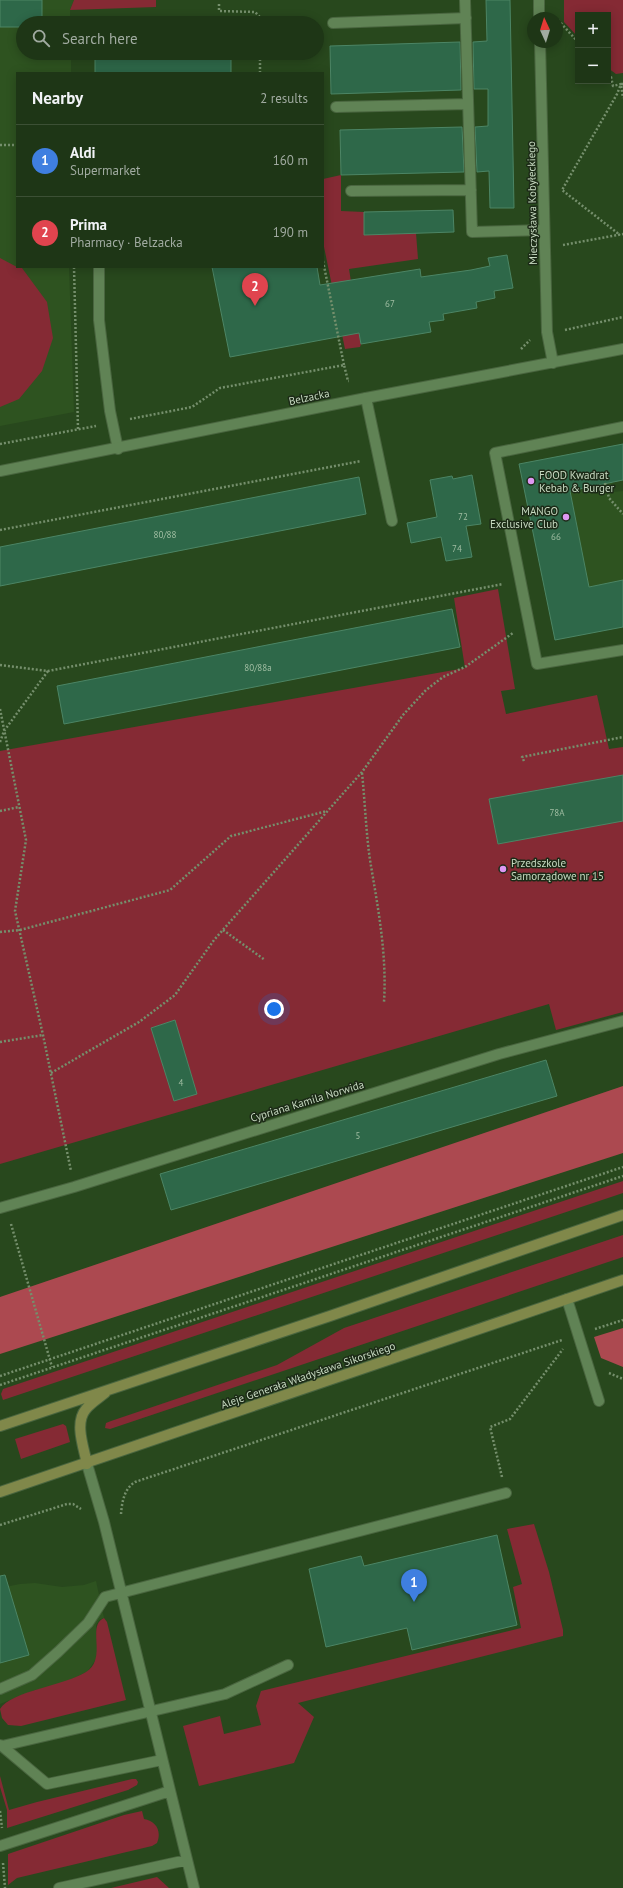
<!DOCTYPE html>
<meta charset="utf-8">
<style>
body{margin:0;font-family:"PT Sans",sans-serif;background:#2b4123;color:#f1f3f6}
.controls{position:absolute;right:12px;top:12px;display:grid;overflow:hidden;border-radius:0px;box-shadow:0 2px 10px #0003}
.controls button{width:36px;height:36px;display:grid;place-items:center;padding:0;border:0;border-bottom:1px solid #3c5035;background:#1e3616;color:#f1f3f6;font:20px sans-serif}
.compass{position:absolute;left:527px;top:12px;width:36px;height:36px;border-radius:50%;background:#1e3616;box-shadow:0 2px 10px #0003;rotate:356deg}
.you{position:absolute;left:274px;top:1009px;width:14px;height:14px;margin:-10px;border:3px solid #fff;border-radius:50%;background:#1a73e8;box-shadow:0 0 0 6px #1a73e833}
.badge{display:grid;place-items:center;width:26px;height:26px;border-radius:50%;background:#d6ab8b;color:#fff;font-size:13px;font-weight:700}
.pin{position:absolute;translate:-50% -33px;filter:drop-shadow(0 1px 2px #0008)}
.pin::after{content:'';position:absolute;top:21px;width:14px;height:12px;background:inherit;clip-path:polygon(0 0,100% 0,50% 100%)}
.list{margin:0;padding:0;list-style:none}
h2{display:flex;justify-content:space-between;align-items:center;height:52px;margin:0;padding:0 16px;font-size:17px}
h2 small{font-size:13px;font-weight:400;color:#a1aba1}
.list li{display:grid;grid-template-columns:26px 1fr auto;gap:12px;align-items:center;box-sizing:border-box;height:72px;padding:0 16px;border-top:1px solid #3c5035}
.list b{display:block;font-size:15px;white-space:nowrap}
.list p{margin:0;font-size:13px;white-space:nowrap;color:#a1aba1}
.list em{font-size:13px;font-style:normal;color:#a1aba1}
.icon{flex:none;width:22px;height:22px;fill:none;stroke:currentColor;stroke-width:2;stroke-linecap:round;stroke-linejoin:round}
.map{position:relative;flex:none;width:623px;height:1888px;overflow:hidden}
.search{position:absolute;background:#1e3616;box-shadow:0 2px 10px #0003;left:16px;top:16px;width:308px;height:44px;display:flex;align-items:center;gap:10px;box-sizing:border-box;padding:0 14px;border-radius:22px;color:#a1aba1;font-size:15px}
.panel{position:absolute;background:#1e3616;box-shadow:0 2px 10px #0003;left:16px;top:72px;width:308px;height:196px;border-radius:0px}
.map>svg:first-child{display:block}
.built{fill:#2e5320}
.green{fill:#852a34}
.forest{fill:#ac4950}
.building{fill:#2e6849;stroke:#4c8565}
.lines{fill:none;stroke-linecap:round;stroke-linejoin:round}
.lane-casing{stroke:#49653f;stroke-width:12}
.street-casing{stroke:#49653f;stroke-width:12}
.secondary-casing{stroke:#49653f;stroke-width:12}
.path{stroke:#758f6c;stroke-width:2.5;stroke-dasharray:2 2;stroke-linecap:butt}
.lane{stroke:#608355;stroke-width:10}
.street{stroke:#608355;stroke-width:10}
.secondary{stroke:#80884a;stroke-width:10}
.poi-dot{fill:#de98f3;stroke:#1c2a17;stroke-width:1.5}
.labels{text-anchor:middle;dominant-baseline:central;stroke-width:3;stroke-linejoin:round;paint-order:stroke}
.number-label{font-size:9px;fill:#a1bea3}
.street-label{font-size:11px;fill:#c7dac1;stroke:#1c2a17}
.poi-label{font-size:11px;fill:#c7dac1;stroke:#1c2a17;text-anchor:start}
</style>
<div class="map">
<svg width="623" height="1888" viewBox="0 0 623 1888">
<rect width="100%" height="100%" fill="#28481d"/>
<path class="built" d="M 0,0 L 74,0 L 70,10 L 70,23 L 23,23 L 23,53 L 71,53 L 71,73 L 17,73 L 17,267 L 69,267 L 74,412 L 0,426 Z
M 612,482 L 614,492 L 623,491 L 623,580 L 589,587 L 570,491 Z
M 96,1581 L 104,1618 L 99,1620 L 96,1625 L 98,1656 L 88,1671 L 66,1682 L 33,1691 L 0,1704 L 0,1588 L 20,1584 L 35,1583 L 62,1587 L 84,1585 Z"/>
<path class="green" d="M 74,0 L 156,0 L 156,7 L 70,10 Z
M 564,0 L 623,0 L 623,73 L 616,74 L 608,68 L 608,15 L 578,15 L 578,37 L 564,22 Z
M 341,175 L 341,211 L 364,212 L 364,235 L 416,233 L 418,259 L 349,269 L 361,344 L 360,347 L 345,349 L 323,242 L 323,179 Z
M 0,258 L 17,267 L 22,268 L 47,302 L 53,338 L 42,371 L 19,399 L 0,407 Z
M 498,589 L 515,689 L 501,691 L 506,714 L 597,695 L 609,749 L 623,747 L 623,1012 L 556,1030 L 549,1004 L 0,1164 L 0,751 L 465,668 L 454,598 Z
M 623,1181 L 623,1193 L 3,1400 L 1,1394 L 3,1389 Z
M 623,1235 L 623,1257 L 110,1429 L 105,1428 L 106,1423 L 111,1421 L 277,1365 L 344,1328 Z
M 63,1424 L 66,1426 L 70,1442 L 21,1459 L 15,1439 Z
M 534,1524 L 549,1572 L 563,1630 L 563,1636 L 298,1703 L 314,1717 L 294,1763 L 199,1786 L 183,1726 L 220,1716 L 224,1734 L 261,1725 L 256,1706 L 261,1691 L 521,1628 L 513,1587 L 522,1584 L 507,1529 Z
M 104,1618 L 107,1622 L 126,1700 L 21,1726 L 8,1725 L 2,1718 L 0,1709 C 11,1691 66,1685 86,1672 C 108,1658 86,1626 104,1618 Z
M 0,1776 L 9,1810 L 37,1802 L 132,1779 L 136,1779 L 138,1782 L 137,1785 L 128,1790 L 7,1828 L 7,1810 L 0,1787 Z
M 142,1811 L 144,1819 C 156,1821 162,1831 157,1843 L 152,1846 L 17,1878 L 8,1885 L 8,1854 L 124,1815 Z
M 157,1877 L 169,1888 L 111,1888 Z"/>
<path class="forest" d="M 623,1086 L 623,1153 L 0,1354 L 0,1297 Z
M 623,1328 L 623,1367 L 601,1358 L 594,1337 Z"/>
<path class="building" d="M 0,0 L 42,0 L 42,23 L 23,23 L 23,27 L 0,27 Z
M 486,0 L 510,0 L 514,208 L 490,208 L 489,171 L 477,172 L 475,127 L 488,126 L 488,89 L 474,89 L 473,42 L 487,41 Z
M 460,42 L 461,90 L 331,94 L 330,46 Z
M 95,53 L 231,53 L 231,73 L 95,73 Z
M 462,127 L 464,172 L 341,175 L 340,130 Z
M 453,210 L 454,232 L 364,235 L 364,212 Z
M 507,255 L 513,288 L 494,291 L 495,298 L 476,302 L 477,308 L 443,314 L 444,320 L 429,322 L 431,332 L 361,344 L 359,333 L 230,357 L 212,267 L 317,267 L 320,285 L 420,269 L 421,277 L 471,270 L 490,266 L 488,258 Z
M 623,444 L 623,480 L 570,491 L 589,587 L 623,580 L 623,627 L 555,640 L 519,464 Z
M 472,475 L 481,524 L 466,526 L 472,557 L 446,561 L 441,537 L 411,543 L 407,523 L 437,517 L 430,480 L 452,476 L 453,479 Z
M 359,477 L 366,514 L 0,586 L 0,547 Z
M 452,609 L 460,647 L 64,724 L 57,686 Z
M 623,775 L 623,821 L 498,844 L 489,799 Z
M 175,1020 L 197,1094 L 174,1101 L 151,1028 Z
M 546,1060 L 557,1096 L 171,1210 L 160,1174 Z
M 497,1535 L 517,1625 L 412,1650 L 407,1628 L 326,1647 L 309,1569 L 361,1556 L 364,1566 Z
M 5,1575 L 29,1655 L 0,1663 L 0,1576 Z"/>
<g class="lines">
<g class="lane-casing">
<path id="lane" d="M 465,0 L 472,232 L 544,230
M 333,23 L 466,18
M 336,107 L 468,104
M 351,191 L 471,190
M 99,267 L 99,320 L 110,411 L 118,449
M 366,398 L 392,521
M 623,427 L 495,453 L 537,664 L 623,650
M 0,1208 L 74,1187 L 499,1054 L 623,1021
M 567,1299 L 599,1401
M 87,1464 L 104,1522 L 194,1888
M 0,1689 L 32,1675 L 58,1652 L 88,1623 L 105,1597 L 506,1493
M 0,1745 L 2,1746 L 225,1694 L 288,1665
M 2,1746 L 47,1784 L 162,1760
M 0,1846 L 170,1791
M 59,1888 L 187,1860"/>
</g>
<g class="street-casing">
<path id="street" d="M 539,0 L 539,18
M 540,42 L 547,332 L 553,363
M 0,471 L 366,398 L 623,349"/>
</g>
<g class="secondary-casing">
<path id="secondary" d="M 0,1426 L 330,1316 L 623,1215
M 87,1464 C 84,1448 74,1423 86,1409 C 91,1403 99,1398 105,1393
M 0,1492 L 623,1280"/>
</g>
<path class="path" d="M 219,4 L 219,11 L 255,12 L 259,16 L 260,23
M 558,20 L 559,37
M 558,20 L 578,42
M 260,73 L 260,53
M 608,74 L 611,77 L 613,86 L 621,84 L 617,94 L 562,190 L 620,235
M 623,84 L 621,84 L 623,98
M 0,145 L 17,145
M 563,245 L 623,234
M 323,261 L 344,365
M 74,267 L 78,429
M 565,330 L 623,317
M 521,349 L 530,340
M 130,419 L 192,407 L 220,388 L 344,365 L 348,381 L 349,381
M 0,444 L 96,426
M 605,483 L 609,498 L 623,514
M 0,530 L 361,461
M 0,665 L 48,671 L 503,584
M 0,709 L 26,840 L 15,911 L 43,1035 L 71,1171
M 0,742 L 4,731 L 48,671
M 524,761 L 522,757 L 623,737
M 362,773 C 365,802 366,832 370,860 C 378,908 387,954 384,1002
M 0,811 L 19,807
M 223,930 L 265,960
M 0,932 L 20,930 L 170,890 L 231,836 L 327,811
M 0,1042 L 43,1035
M 51,1073 L 139,1022 L 175,995 L 214,940 L 362,772 L 403,715 L 426,690 L 443,677 L 465,667 L 513,633
M 11,1224 L 52,1367
M 595,1329 L 623,1320
M 609,1373 L 623,1379
M 0,1376 L 623,1167
M 0,1385 L 623,1176
M 502,1477 L 490,1427 L 510,1419 L 563,1349
M 121,1514 C 122,1502 124,1489 135,1482 L 562,1340
M 0,1525 L 67,1504 L 73,1504 L 81,1509
M 0,1811 L 2,1828
M 3,1863 L 5,1888"/>
<use href="#lane" class="lane"/>
<use href="#street" class="street"/>
<use href="#secondary" class="secondary"/>
</g>
<g class="poi-dot">
<circle cx="531" cy="481" r="4"/>
<circle cx="566" cy="517" r="4"/>
<circle cx="503" cy="869" r="4"/>
</g>
<g class="labels">
<g class="number-label">
<text x="390" y="303">67</text>
<text x="463" y="516">72</text>
<text x="165" y="534">80/88</text>
<text x="556" y="536">66</text>
<text x="457" y="548">74</text>
<text x="258" y="667">80/88a</text>
<text x="557" y="812">78A</text>
<text x="181" y="1082">4</text>
<text x="358" y="1135">5</text>
</g>
<g class="street-label">
<text transform="translate(532 203) rotate(-91)">Mieczysława Kobyłeckiego</text>
<text transform="translate(309 397) rotate(-12)">Belzacka</text>
<text transform="translate(307 1101) rotate(-17)">Cypriana Kamila Norwida</text>
<text transform="translate(308 1375) rotate(-19)">Aleje Generała Władysława Sikorskiego</text>
</g>
<g class="poi-label">
<text x="539" y="475">FOOD Kwadrat<tspan x="539" dy="13">Kebab &amp; Burger</tspan></text>
<text x="558" y="511" text-anchor="end">MANGO<tspan x="558" dy="13">Exclusive Club</tspan></text>
<text x="511" y="863">Przedszkole<tspan x="511" dy="13">Samorządowe nr 15</tspan></text>
</g>
</g>
</svg>
<div class="controls">
<button>+</button>
<button>−</button>
</div>
<svg class="compass" viewBox="-18 -18 36 36"><path d="M0-13l5 13h-10z" fill="#e53935"/><path d="M0 13l5-13h-10z" fill="#a1aba1"/></svg>
<div class="you"></div>
<div class="pin badge" style="left:414px;top:1602px;background:#3f7fe0">1</div>
<div class="pin badge" style="left:255px;top:306px;background:#e0444e">2</div>
<div class="search"><svg class="icon" aria-label="search" viewBox="0 0 24 24"><circle cx="10" cy="10" r="6"/><path d="M15 15l6 6"/></svg>Search here</div>
<section class="panel">
<h2>Nearby<small>2 results</small></h2>
<ul class="list">
<li><span class="badge" style="background:#3f7fe0">1</span><div><b>Aldi</b><p>Supermarket</p></div><em>160 m</em></li>
<li><span class="badge" style="background:#e0444e">2</span><div><b>Prima</b><p>Pharmacy · Belzacka</p></div><em>190 m</em></li>
</ul>
</section>
</div>
